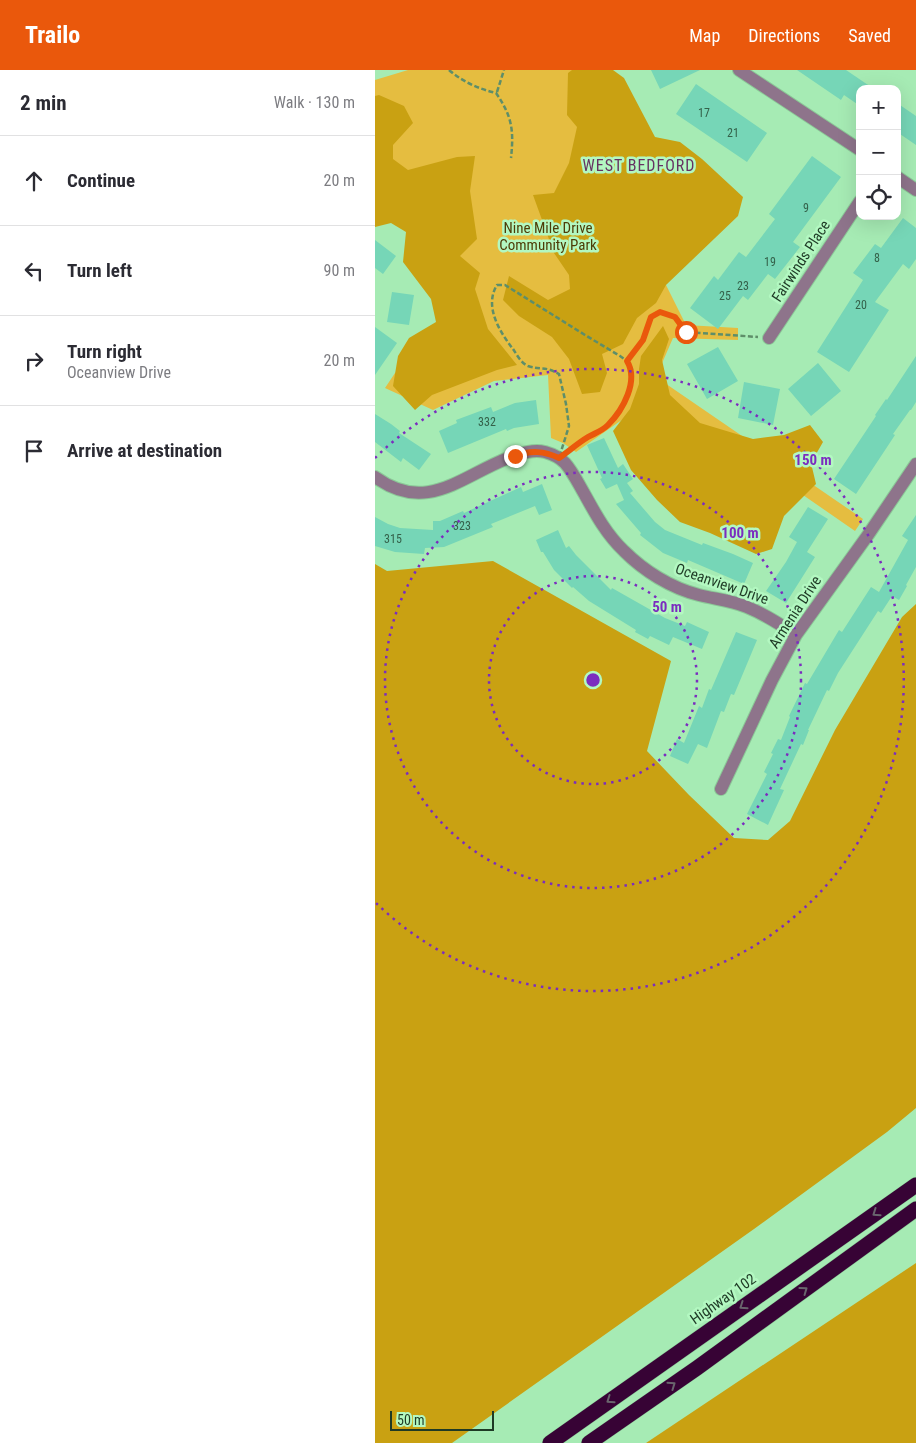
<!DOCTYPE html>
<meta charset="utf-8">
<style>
body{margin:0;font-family:"Roboto Condensed",sans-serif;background:#f7f7f7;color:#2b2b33}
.controls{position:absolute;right:15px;top:15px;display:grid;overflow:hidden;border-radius:10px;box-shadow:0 5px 20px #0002}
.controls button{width:45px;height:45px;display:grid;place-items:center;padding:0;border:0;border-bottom:1px solid #e1e1e2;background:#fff;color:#2b2b33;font:25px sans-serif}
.scale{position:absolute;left:15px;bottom:12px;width:104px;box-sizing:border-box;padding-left:5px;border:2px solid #1e3a25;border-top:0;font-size:14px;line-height:18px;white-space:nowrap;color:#1e3a25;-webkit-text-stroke:4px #b3f8c1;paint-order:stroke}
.stop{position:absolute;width:15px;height:15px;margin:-11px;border:4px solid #ea580c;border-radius:50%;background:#fff}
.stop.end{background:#ea580c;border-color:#fff;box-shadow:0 1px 5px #0008}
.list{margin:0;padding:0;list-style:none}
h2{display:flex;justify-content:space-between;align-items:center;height:65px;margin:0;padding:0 20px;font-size:21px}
h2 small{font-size:16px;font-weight:400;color:#7c7c81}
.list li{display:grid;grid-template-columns:32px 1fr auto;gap:15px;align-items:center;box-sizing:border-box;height:90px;padding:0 20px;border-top:1px solid #e1e1e2}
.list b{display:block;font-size:19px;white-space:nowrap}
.list p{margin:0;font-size:16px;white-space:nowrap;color:#7c7c81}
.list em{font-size:16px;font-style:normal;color:#7c7c81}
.icon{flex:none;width:28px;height:28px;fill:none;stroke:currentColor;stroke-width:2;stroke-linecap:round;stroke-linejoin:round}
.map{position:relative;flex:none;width:541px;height:1373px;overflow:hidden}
header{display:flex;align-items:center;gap:30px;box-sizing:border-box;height:70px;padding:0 25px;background:#ea580c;color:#fff}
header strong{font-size:24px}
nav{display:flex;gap:28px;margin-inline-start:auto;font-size:18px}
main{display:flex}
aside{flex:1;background:#fff}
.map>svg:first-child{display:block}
.green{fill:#e5bd40}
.forest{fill:#c9a112}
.building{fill:#76d6b7}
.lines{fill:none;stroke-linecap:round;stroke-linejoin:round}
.minor-casing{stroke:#8bc897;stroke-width:14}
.highway-casing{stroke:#8bc897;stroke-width:16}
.path{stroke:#5e8e69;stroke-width:2.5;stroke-dasharray:5 2.5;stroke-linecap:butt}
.minor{stroke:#8e748b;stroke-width:12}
.highway{stroke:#370335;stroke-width:15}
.oneway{stroke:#69656d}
.route{stroke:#ea580c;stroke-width:6}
.ring{fill:none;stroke:#7b2cbf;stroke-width:2.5;stroke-dasharray:2.5 5}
.labels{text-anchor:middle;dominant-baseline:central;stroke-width:5;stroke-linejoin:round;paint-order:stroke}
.number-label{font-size:12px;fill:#34614a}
.park-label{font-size:15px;fill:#4d3c07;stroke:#b3f8c1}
.street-label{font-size:15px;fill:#1e3a25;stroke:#b3f8c1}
.neighbourhood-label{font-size:16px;letter-spacing:1px;fill:#663262;stroke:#b3f8c1}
.centre{fill:#7b2cbf;stroke:#b3f8c1;stroke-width:2.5}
.ring-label{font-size:15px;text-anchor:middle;font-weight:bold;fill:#7b2cbf;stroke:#b3f8c1;stroke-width:5;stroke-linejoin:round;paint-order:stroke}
</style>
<header>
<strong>Trailo</strong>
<nav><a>Map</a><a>Directions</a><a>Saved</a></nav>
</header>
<main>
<aside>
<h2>2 min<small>Walk · 130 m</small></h2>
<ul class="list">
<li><svg class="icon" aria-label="ahead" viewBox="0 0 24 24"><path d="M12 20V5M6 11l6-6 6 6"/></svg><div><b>Continue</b></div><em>20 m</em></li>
<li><svg class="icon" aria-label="left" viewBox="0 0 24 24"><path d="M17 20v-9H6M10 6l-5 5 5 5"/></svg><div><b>Turn left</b></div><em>90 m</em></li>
<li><svg class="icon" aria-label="right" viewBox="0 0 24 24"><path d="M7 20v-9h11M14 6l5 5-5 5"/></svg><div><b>Turn right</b><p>Oceanview Drive</p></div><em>20 m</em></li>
<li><svg class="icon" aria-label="arrive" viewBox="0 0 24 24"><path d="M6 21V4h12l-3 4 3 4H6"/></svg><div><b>Arrive at destination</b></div></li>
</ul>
</aside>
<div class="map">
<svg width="541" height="1373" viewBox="0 0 541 1373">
<rect width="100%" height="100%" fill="#a6ebb4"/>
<path class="green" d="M 33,0 L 213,0 L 291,215 L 311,255 L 363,258 L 363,270 L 298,268 L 281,307 L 488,449 L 480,461 L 428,425 L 251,347 L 201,382 L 188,373 L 176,368 L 173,305 L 119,311 L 58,340 L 10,318 L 20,303 L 53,279 L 67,237 L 57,189 L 25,154 L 0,145 L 0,10 Z"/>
<path class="forest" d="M 197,0 L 238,0 L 249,8 L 280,67 L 305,72 L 327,89 L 368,127 L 363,146 L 291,215 L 281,233 L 262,248 L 248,274 L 227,284 L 232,303 L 225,322 L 207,324 L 194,289 L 177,267 L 144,246 L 128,230 L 134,206 L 173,230 L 195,219 L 194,205 L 179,183 L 158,125 L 179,123 L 194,93 L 202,57 L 192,45 L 193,3 Z
M 4,25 L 29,36 L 38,53 L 18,75 L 18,89 L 33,100 L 82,87 L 100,86 L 95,121 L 102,169 L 85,186 L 105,203 L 100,219 L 113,259 L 142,295 L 122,300 L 57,325 L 40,340 L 18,316 L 23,286 L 34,268 L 61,252 L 56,229 L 28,192 L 31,162 L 16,153 L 0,157 L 0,26 Z
M 288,256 L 294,269 L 287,290 L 295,325 L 325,353 L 378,369 L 409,365 L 435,355 L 448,372 L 436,393 L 441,414 L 409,446 L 397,479 L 381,484 L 335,463 L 305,452 L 282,430 L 256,400 L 238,361 L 255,339 L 264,314 L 264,299 L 266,286 Z
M 118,491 L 296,591 L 272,681 L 314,725 L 359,768 L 393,770 L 415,751 L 460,660 L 527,547 L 541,534 L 541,1038 L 512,1062 L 379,1159 L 77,1373 L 0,1373 L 0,494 L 12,501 Z
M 541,1193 L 541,1373 L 271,1373 Z"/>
<path class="building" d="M 276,0 L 325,0 L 285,19 Z
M 422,0 L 471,0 L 499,19 L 485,19 L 485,36 L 469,25 L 466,30 Z
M 321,14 L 392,63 L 372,92 L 301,44 Z
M 522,33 L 541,46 L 541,75 L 522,62 Z
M 437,86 L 466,107 L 418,172 L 425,177 L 400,209 L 393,204 L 373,230 L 368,226 L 343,259 L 315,238 L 339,206 L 343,210 L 364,182 L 371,187 L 400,149 L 394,144 Z
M 528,148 L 541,158 L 541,189 L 534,199 L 528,194 L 500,232 L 514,240 L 474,302 L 442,282 L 488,210 L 478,203 L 500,174 L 506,178 Z
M 0,170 L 21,186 L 8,204 L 0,198 Z
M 17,222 L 39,225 L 34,255 L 12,252 Z
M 0,257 L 22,273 L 0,305 Z
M 343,277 L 363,311 L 332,329 L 312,294 Z
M 541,286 L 541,332 L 536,340 L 535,340 L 518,364 L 520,365 L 481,424 L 459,409 L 501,346 L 500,345 L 511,329 L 512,330 Z
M 443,293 L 466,321 L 436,346 L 413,319 Z
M 369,312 L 405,319 L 398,355 L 363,348 Z
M 161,330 L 164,354 L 139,358 L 132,361 L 131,359 L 73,383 L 64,361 L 82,353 L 81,350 L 116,337 L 118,342 L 140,333 Z
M 0,344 L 16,354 L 25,361 L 24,363 L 56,384 L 44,400 L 28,388 L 26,392 L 0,372 Z
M 229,368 L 243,398 L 248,394 L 258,409 L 252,413 L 258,421 L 255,423 L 280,452 L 290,460 L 327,475 L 328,473 L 358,484 L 378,493 L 369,514 L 313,490 L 312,493 L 288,483 L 265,465 L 266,463 L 241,434 L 249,430 L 242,414 L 231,419 L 225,409 L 227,408 L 212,375 Z
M 167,414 L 177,440 L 164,445 L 160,436 L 116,454 L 118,457 L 69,477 L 50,478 L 49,484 L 20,482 L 0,476 L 0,447 L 13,454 L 25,458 L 58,460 L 58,451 L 65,451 L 88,441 L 89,443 L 146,417 L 148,422 Z
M 433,437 L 453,449 L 432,482 L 440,487 L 411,533 L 391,521 L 411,492 L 422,472 L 414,467 Z
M 541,445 L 541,497 L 531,515 L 532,516 L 524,530 L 517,526 L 506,543 L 503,541 L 463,603 L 454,621 L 452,620 L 433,660 L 434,660 L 428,675 L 426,674 L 405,719 L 409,720 L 393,755 L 372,744 L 392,704 L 389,702 L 398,684 L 396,683 L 403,669 L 406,670 L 415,647 L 414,646 L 430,613 L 432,614 L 464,560 L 467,562 L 496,517 L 504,522 L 533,470 L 527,466 Z
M 183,460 L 191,478 L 194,476 L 201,485 L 236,520 L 237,518 L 290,548 L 310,556 L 312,552 L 334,562 L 327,579 L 298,567 L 294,575 L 275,566 L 273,569 L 260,562 L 261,560 L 214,531 L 198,517 L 197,518 L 179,500 L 168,482 L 166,482 L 161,470 Z
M 361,562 L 382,570 L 359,625 L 356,624 L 349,642 L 346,641 L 332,678 L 323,674 L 313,694 L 295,686 L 302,669 L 309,673 L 324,636 L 327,638 L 334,619 L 336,620 Z"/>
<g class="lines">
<g class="minor-casing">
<path id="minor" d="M 364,0 L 485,80
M 522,107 L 541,120
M 394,268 L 485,131
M 0,407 C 51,444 85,407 133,388 C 145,384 157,379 170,382 C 177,384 185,388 190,393 C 198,402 204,415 210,425 C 221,445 232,465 249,481 C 269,501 296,518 324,525 C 339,529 356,530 372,537 C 389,544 405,554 421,565
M 346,719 L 397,610 L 421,565 L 493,465 L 541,394"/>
</g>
<g class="highway-casing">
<path id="highway" d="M 175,1373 L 541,1115
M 214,1373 L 322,1298 L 541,1139"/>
</g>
<path class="path" d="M 74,0 C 88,12 104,19 121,23 C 137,46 139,60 136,88
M 122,22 L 129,0
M 122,215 L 130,215 L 210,265 L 245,286 L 252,291 L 257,299 L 257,308 L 254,321 L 244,342 L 233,355 L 225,362 L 213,367 L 184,388 L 194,356 L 191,334 L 184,304 C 171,296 165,300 153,296 C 146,293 142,285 138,279 C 124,261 109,236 122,215 Z
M 252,291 L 268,270 L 276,247 L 285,242 L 300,247 L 311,262 L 383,267"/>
<use href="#minor" class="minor"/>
<use href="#highway" class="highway"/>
</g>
<defs><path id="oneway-chevron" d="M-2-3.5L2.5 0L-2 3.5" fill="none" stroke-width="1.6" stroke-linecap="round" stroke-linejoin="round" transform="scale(1.25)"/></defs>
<g class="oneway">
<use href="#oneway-chevron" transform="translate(501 1143) rotate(145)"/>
<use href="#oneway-chevron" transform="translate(429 1220) rotate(-36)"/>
<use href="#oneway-chevron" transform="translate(368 1236) rotate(145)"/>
<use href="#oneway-chevron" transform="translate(297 1315) rotate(-35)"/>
<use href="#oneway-chevron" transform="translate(235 1330) rotate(145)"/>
</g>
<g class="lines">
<path class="route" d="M 140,386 C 156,380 169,381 184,388 C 194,381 203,373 213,367 C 220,363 227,361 233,355 C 248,340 264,311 252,291 L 268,270 L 276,247 L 285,242 L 300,247 L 311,262"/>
</g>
<g class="ring">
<circle cx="218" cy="610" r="104"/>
<circle cx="218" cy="610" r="208"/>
<path d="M0 388A311 311 0 1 1 0 832"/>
</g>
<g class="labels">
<g class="number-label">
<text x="329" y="43">17</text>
<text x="358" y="63">21</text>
<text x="431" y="138">9</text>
<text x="502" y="188">8</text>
<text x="395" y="192">19</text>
<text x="368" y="216">23</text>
<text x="350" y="226">25</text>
<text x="486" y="235">20</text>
<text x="112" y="352">332</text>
<text x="87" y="456">323</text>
<text x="18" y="469">315</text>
</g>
<g class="park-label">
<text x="173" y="158">Nine Mile Drive<tspan x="173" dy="17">Community Park</tspan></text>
</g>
<g class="street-label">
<text transform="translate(426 191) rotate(-57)">Fairwinds Place</text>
<text transform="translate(347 514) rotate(19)">Oceanview Drive</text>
<text transform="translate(420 542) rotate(-57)">Armenia Drive</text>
<text transform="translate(348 1229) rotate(-35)">Highway 102</text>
</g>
<g class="neighbourhood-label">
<text x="264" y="95">WEST BEDFORD</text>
</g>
</g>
<circle cx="218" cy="610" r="8" class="centre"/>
<g class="ring-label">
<text x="438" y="395">150 m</text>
<text x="365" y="468">100 m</text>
<text x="292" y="542">50 m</text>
</g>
</svg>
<div class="controls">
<button>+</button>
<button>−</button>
<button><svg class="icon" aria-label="locate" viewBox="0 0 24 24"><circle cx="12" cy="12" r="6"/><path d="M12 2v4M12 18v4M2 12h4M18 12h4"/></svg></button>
</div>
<div class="scale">50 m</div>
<div class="stop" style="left:311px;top:262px"></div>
<div class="stop end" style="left:140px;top:386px"></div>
</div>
</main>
